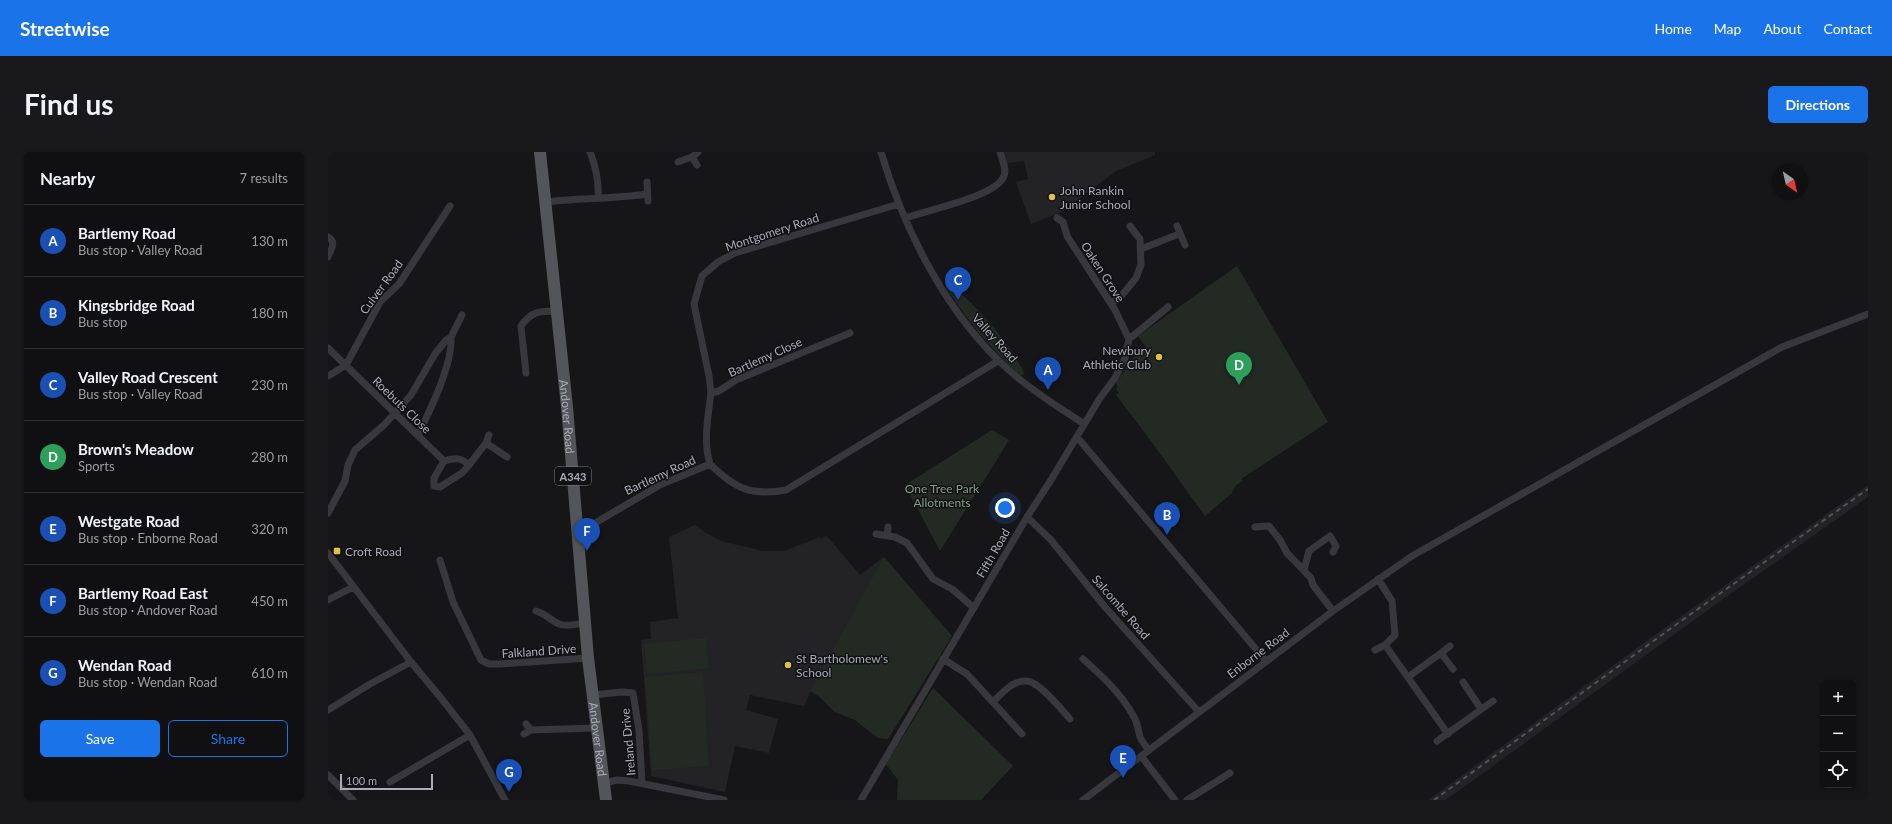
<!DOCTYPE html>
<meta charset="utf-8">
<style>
body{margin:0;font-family:Lato,sans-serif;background:#19191b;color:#f1f3f6}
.controls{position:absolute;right:12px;bottom:12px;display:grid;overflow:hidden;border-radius:6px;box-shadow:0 1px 3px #0004}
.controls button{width:36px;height:36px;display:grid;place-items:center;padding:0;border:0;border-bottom:1px solid #303032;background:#101012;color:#f1f3f6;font:20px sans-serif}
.compass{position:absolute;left:1444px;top:12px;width:36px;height:36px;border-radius:50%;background:#101012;box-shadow:0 1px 3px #0004;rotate:146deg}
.scale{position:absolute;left:12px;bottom:10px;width:93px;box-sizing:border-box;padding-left:4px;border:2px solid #aaacb6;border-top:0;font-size:11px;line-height:14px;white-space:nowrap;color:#aaacb6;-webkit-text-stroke:3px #111113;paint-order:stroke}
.you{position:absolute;left:677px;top:356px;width:14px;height:14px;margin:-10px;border:3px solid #fff;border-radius:50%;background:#1a73e8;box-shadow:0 0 0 6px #1a73e833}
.badge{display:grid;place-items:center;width:26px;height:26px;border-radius:50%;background:#1a73e8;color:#fff;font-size:13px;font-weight:700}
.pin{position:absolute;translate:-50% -33px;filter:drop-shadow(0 1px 2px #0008)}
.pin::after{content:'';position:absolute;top:21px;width:14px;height:12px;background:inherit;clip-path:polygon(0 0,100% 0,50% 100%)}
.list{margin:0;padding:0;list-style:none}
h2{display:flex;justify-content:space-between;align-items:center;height:52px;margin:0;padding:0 16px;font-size:17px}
h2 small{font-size:13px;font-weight:400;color:#9c9d9f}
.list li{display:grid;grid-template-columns:26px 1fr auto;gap:12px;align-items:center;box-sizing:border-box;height:72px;padding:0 16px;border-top:1px solid #303032}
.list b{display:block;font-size:15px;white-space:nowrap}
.list p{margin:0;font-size:13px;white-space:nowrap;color:#9c9d9f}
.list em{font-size:13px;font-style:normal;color:#9c9d9f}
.actions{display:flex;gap:8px;padding:12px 16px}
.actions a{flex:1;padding:9px 0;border:1px solid #1a73e8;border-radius:6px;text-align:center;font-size:14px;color:#1a73e8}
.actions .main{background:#1a73e8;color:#fff}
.icon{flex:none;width:22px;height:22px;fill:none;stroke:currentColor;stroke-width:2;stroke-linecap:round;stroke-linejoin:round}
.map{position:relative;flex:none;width:1540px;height:648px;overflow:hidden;border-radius:6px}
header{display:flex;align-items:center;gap:24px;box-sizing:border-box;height:56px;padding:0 20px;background:#1a73e8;color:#fff}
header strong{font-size:19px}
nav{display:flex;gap:22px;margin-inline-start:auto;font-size:14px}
.intro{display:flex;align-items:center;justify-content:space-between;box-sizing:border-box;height:96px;padding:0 24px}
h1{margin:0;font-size:28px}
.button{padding:10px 18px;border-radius:6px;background:#1a73e8;color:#fff;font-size:14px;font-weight:700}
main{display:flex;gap:24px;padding:0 24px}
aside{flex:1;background:#101012;border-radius:6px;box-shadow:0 1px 3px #0004}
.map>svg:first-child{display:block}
.built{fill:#232225}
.green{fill:#232a24}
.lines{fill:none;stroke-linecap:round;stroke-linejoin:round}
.street{stroke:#38383c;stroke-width:7}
.primary{stroke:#54545b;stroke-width:12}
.rail{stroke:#515157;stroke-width:2;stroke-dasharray:5 4;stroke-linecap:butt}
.poi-dot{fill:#ddc249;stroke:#111113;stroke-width:1.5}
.labels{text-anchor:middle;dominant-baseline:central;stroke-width:3;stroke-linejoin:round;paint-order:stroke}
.shield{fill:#111113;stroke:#7c7e85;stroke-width:1}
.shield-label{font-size:11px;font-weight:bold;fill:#aaacb6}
.poi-label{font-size:12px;fill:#aaacb6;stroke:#111113;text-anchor:start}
.street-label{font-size:12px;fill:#aaacb6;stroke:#111113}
.park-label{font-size:12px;fill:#839f89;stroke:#111113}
</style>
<header>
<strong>Streetwise</strong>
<nav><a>Home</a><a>Map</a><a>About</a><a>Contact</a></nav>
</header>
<div class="intro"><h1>Find us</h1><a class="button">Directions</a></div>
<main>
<aside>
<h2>Nearby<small>7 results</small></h2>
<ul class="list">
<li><span class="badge" style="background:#1a4fb4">A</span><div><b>Bartlemy Road</b><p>Bus stop · Valley Road</p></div><em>130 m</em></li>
<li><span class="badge" style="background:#1a4fb4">B</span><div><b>Kingsbridge Road</b><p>Bus stop</p></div><em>180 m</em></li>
<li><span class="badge" style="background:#1a4fb4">C</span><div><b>Valley Road Crescent</b><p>Bus stop · Valley Road</p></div><em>230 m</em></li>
<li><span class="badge" style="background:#2e9e5b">D</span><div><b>Brown's Meadow</b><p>Sports</p></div><em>280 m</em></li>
<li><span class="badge" style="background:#1a4fb4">E</span><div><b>Westgate Road</b><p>Bus stop · Enborne Road</p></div><em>320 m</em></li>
<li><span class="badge" style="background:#1a4fb4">F</span><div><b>Bartlemy Road East</b><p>Bus stop · Andover Road</p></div><em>450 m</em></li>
<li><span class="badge" style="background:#1a4fb4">G</span><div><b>Wendan Road</b><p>Bus stop · Wendan Road</p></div><em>610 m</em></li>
</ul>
<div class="actions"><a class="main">Save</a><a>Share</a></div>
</aside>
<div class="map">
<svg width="1540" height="648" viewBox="0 0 1540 648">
<rect width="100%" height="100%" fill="#161618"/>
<path class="built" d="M 676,0 L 827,0 L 827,3 L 788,19 L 734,60 L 703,72 L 688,30 L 700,27 L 696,9 L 679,11 Z
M 1540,333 L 1540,345 L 1391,450 L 1118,648 L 1100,648 L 1335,477 Z
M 367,373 L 378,381 L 393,389 L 435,399 L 456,399 L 492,385 L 493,387 L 498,383 L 532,423 L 556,405 L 624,484 L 560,587 L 550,586 L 527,568 L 507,560 L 492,545 L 483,539 L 476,554 L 422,543 L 418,558 L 450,567 L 441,601 L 407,594 L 397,640 L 323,624 L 313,488 L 323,487 L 322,470 L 350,466 L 341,385 Z"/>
<path class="green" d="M 909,114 L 1000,270 L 913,327 L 915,329 L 908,333 L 904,341 L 877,364 L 820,285 L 788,243 L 791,241 L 788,237 L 790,235 L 788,231 L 812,196 L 815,198 L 818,195 L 810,184 Z
M 621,132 C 652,156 677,186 696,220 L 695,223 L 692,223 C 663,197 640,169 618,136 L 618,133 Z
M 664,278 L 681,288 L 612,399 L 577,333 Z
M 556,405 L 624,484 L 560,587 L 550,586 L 527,568 L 507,560 L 492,545 L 482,539 Z
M 378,486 L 381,516 L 319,522 L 316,492 Z
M 375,520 L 381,614 L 324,618 L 317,525 Z
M 605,536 L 685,614 L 653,648 L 569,648 L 570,628 L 558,612 Z"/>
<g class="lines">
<path class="street" d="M 262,0 C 268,15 271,30 270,46
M 553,0 C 576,78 620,165 682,219 C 705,240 731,255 756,272
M 364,5 L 369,13
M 350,10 L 364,5 L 370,0
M 319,30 L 320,49
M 218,50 C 251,46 285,47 319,42
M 578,66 C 599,58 668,45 676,24 C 679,17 674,7 672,0
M 729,66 L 735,70 L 739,84 L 787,158 L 801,187
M 849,74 L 857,93
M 0,85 C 9,90 3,97 0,105
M 813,97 L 851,82
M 783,152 L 795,142 L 808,126 L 813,113 L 812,87 L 802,74
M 0,196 L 116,309 C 127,306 133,305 141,313 L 134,321 L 112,335 L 106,334 L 106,326 L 116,309
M 198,221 L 193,174 C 204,159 211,159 229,159
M 0,224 L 18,213 L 52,150 L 71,132 L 122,54
M 383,241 L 381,224 L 366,152 L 374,124 L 390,110 L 407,101 L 571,52
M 90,283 C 102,258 125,212 123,185
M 161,283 L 158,291 L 179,305
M 749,285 L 938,509
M 382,312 C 375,290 380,264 383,241 L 391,239 L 408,228 L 522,181
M 141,313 L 158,291
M 0,361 L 17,329 L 20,313 L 27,298 L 56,273 L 83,243 L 107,202 L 118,188 L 123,185 L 134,163
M 699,365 L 723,388 L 777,455 L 871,560
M 249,374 L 267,371 L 332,333 L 382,312 C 407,337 423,344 458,338 L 670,209
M 927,375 L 941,374 L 952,388 L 959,401 L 983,426 L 985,433 L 1005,459
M 548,382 L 567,385 L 579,391 L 605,427 L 624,437 L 646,456
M 559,383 L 560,375
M 0,401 L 83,510 L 113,546 L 142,583 L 177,648
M 112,408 L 125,450 L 153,508 L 161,512 L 172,512 L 260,506
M 976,418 L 981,399 L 1002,384 L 1008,394 L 1005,400
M 0,448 L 25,435
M 208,459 C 218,462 222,468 231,472 C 238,475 249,472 257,471
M 1057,493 L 1120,582
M 1047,498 L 1057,493 L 1067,483 L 1064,449 L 1050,427
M 1113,501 L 1122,494
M 615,507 L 639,522 L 694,582
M 755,507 C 774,524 793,541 806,565 C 810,572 810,578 812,585 C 814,590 818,594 821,598
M 1080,525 L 1113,501 L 1125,517
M 1135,530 L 1153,557
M 264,543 L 294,540 L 305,541 L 311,578 L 314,631
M 665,550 C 673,542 685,528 698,529 C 711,529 733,557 742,567
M 0,558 L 42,532 L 83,510
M 198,572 L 203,578 L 268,576
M 196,582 L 203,578
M 1109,589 L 1165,549
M 813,604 L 847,648
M 0,623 L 25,648
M 62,630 L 142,583
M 277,631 L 289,628 L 301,629 L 396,648
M 533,648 L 699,365 L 723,328 L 772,246 L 787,226 L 797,206 L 801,187 L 840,155
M 755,648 L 1005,459 L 1084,404 L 1454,195 L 1540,162
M 859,648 L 902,621"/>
<path class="primary" id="s1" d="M 212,0 L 239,255 L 260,506 L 278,648"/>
<path class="rail" d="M 1106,648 L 1353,469 L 1540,337"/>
</g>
<g class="poi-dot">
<circle cx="724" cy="45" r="4"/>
<circle cx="831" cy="205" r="4"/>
<rect x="5" y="395" width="8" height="8" rx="2"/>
<circle cx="460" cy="513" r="4"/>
</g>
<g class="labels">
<rect class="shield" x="227" y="315" width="36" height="18" rx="3"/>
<g class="shield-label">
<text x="245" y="324">A343</text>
</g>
<g class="poi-label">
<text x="732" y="38">John Rankin<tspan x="732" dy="14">Junior School</tspan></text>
<text x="823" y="198" text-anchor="end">Newbury<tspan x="823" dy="14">Athletic Club</tspan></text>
<text x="17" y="399">Croft Road</text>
<text x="468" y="506">St Bartholomew's<tspan x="468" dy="14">School</tspan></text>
</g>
<g class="street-label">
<text transform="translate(444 80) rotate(-18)">Montgomery Road</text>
<text transform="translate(775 120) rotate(57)">Oaken Grove</text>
<text transform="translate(53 135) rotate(-54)">Culver Road</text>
<text transform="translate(667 186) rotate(48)">Valley Road</text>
<text transform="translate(437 205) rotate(-24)">Bartlemy Close</text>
<text transform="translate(74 253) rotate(44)">Roebuts Close</text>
<text stroke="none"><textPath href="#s1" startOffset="266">Andover Road</textPath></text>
<text transform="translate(332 323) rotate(-25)">Bartlemy Road</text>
<text transform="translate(665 401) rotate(-60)">Fifth Road</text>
<text transform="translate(793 455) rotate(49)">Salcombe Road</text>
<text transform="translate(211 499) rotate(-4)">Falkland Drive</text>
<text transform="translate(930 501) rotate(-37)">Enborne Road</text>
<text stroke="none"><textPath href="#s1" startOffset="590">Andover Road</textPath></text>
<text transform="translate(300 590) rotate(-95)">Ireland Drive</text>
</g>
<g class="park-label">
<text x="614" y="336">One Tree Park<tspan x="614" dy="14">Allotments</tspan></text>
</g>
</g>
</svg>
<div class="controls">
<button>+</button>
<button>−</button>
<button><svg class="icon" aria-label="locate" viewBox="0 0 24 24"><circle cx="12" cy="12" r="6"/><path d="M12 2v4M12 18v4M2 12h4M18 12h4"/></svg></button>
</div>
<svg class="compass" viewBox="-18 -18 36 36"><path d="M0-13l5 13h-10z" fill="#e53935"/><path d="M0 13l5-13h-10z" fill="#9c9d9f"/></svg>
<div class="scale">100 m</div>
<div class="you"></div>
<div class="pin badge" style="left:720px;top:238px;background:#1a4fb4">A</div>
<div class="pin badge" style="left:839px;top:383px;background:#1a4fb4">B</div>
<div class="pin badge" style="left:630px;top:148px;background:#1a4fb4">C</div>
<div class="pin badge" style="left:911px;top:233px;background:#2e9e5b">D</div>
<div class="pin badge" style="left:795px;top:626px;background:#1a4fb4">E</div>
<div class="pin badge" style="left:259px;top:399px;background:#1a4fb4">F</div>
<div class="pin badge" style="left:181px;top:640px;background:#1a4fb4">G</div>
</div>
</main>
